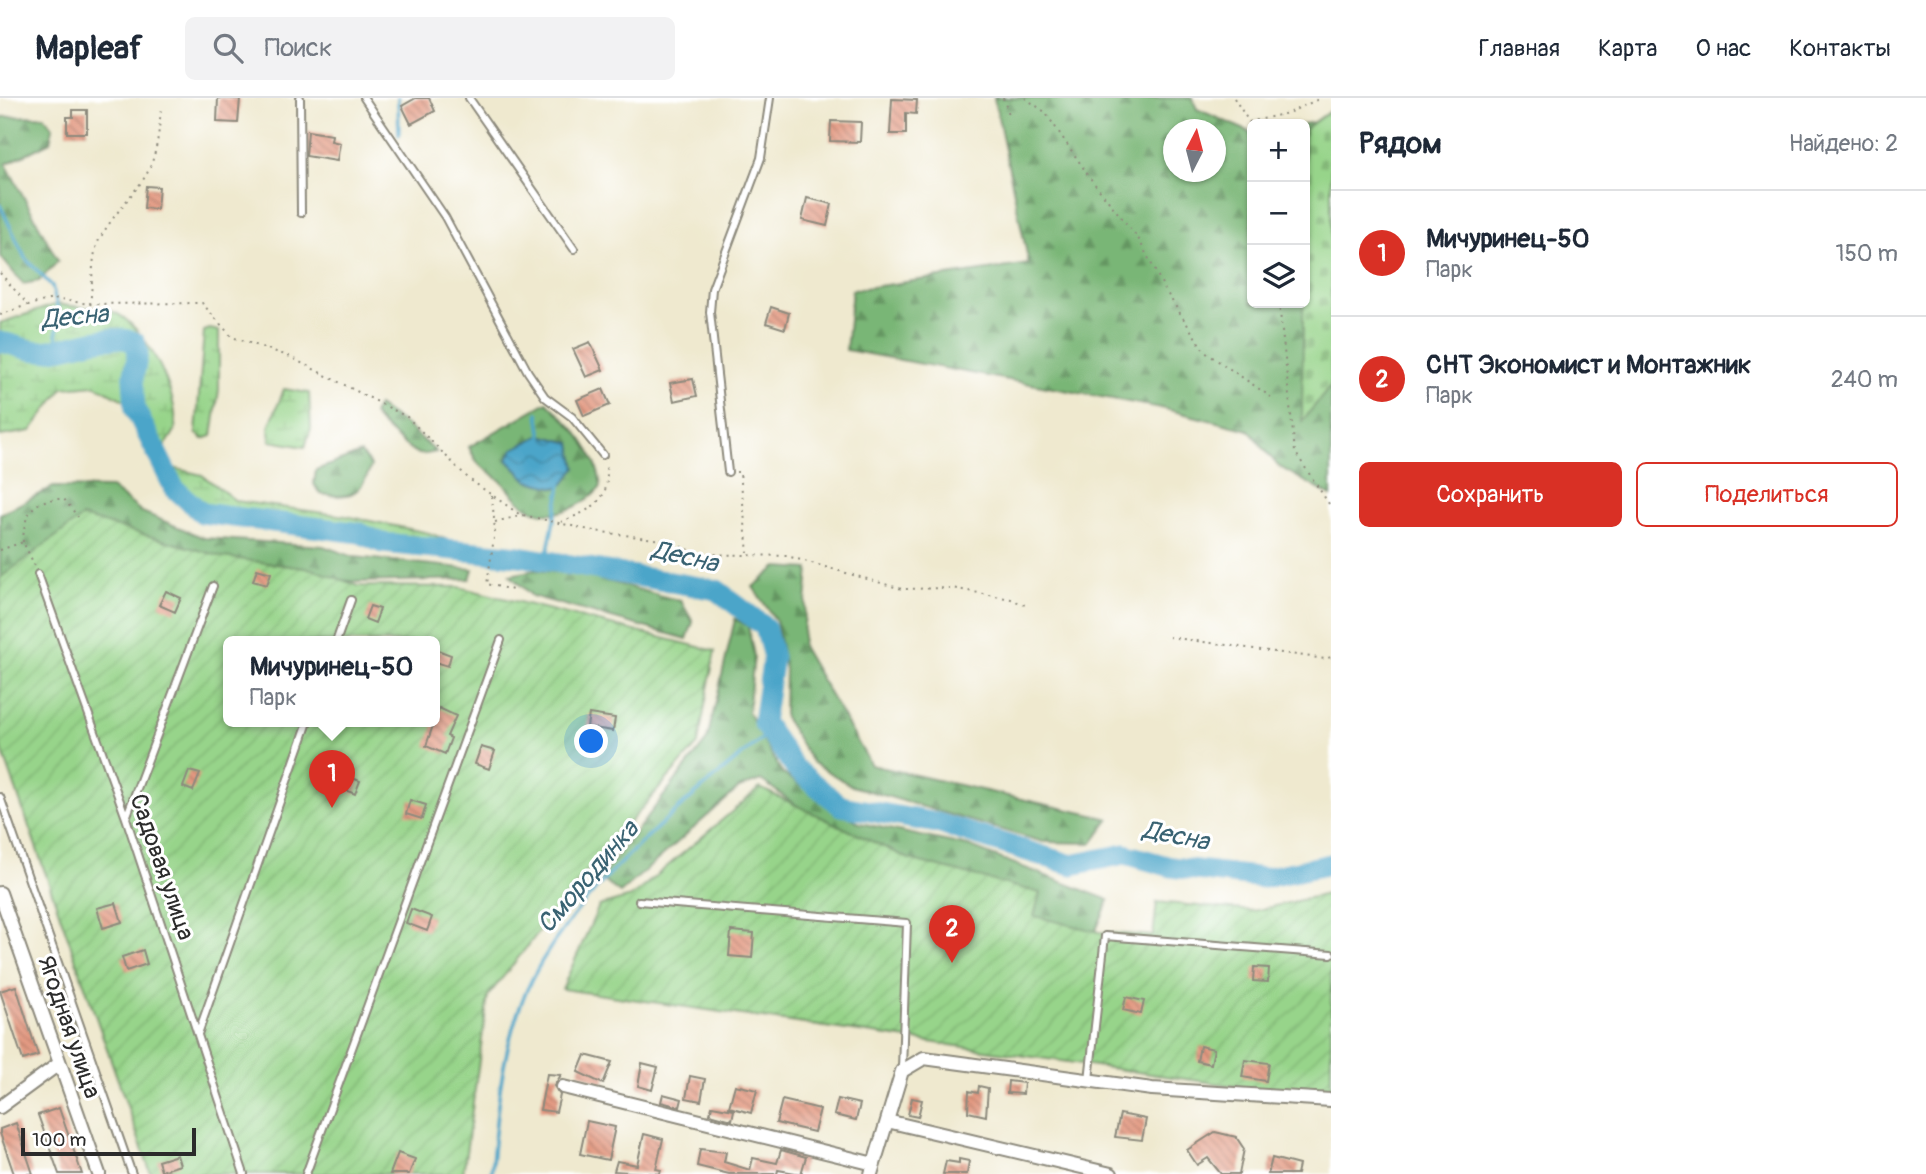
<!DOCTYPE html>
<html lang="ru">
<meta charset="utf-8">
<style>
body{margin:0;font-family:Pangolin,sans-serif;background:#f2f2f3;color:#1f2937}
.controls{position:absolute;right:21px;top:21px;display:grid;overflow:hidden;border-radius:10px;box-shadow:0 2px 5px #0004}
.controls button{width:63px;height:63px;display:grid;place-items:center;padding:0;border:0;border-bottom:2px solid #e0e1e3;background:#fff;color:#1f2937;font:35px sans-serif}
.compass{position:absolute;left:1163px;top:21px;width:63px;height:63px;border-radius:50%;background:#fff;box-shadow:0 2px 5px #0004;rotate:6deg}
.scale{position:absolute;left:21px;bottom:18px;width:175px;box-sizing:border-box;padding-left:7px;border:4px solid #2b2b2b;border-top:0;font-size:19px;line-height:24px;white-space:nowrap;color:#2b2b2b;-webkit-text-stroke:5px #fff;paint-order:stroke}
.you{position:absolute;left:592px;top:644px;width:24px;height:24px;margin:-18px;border:5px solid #fff;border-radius:50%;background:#1a73e8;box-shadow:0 0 0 10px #1a73e833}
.badge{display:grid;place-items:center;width:46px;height:46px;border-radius:50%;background:#d93025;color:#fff;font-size:23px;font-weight:700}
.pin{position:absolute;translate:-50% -58px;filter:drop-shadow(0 2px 4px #0008)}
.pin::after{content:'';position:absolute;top:37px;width:24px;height:21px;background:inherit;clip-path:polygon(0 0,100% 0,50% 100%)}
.popup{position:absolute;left:223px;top:538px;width:217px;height:91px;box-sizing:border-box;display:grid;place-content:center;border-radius:10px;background:#fff;filter:drop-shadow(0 2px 5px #0005);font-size:23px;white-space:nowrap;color:#747a83}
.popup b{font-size:26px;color:#1f2937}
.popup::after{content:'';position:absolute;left:50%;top:100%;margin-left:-14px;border:14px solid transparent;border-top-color:#fff}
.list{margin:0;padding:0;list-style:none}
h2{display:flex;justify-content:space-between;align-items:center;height:91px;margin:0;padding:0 28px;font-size:30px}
h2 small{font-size:23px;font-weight:400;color:#747a83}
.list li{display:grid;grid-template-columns:46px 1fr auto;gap:21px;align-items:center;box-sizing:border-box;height:126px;padding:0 28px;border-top:2px solid #e0e1e3}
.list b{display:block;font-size:26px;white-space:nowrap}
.list p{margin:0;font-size:23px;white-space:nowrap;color:#747a83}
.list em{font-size:23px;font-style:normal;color:#747a83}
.actions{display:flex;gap:14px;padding:21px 28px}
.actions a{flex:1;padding:16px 0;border:2px solid #d93025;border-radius:10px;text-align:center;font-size:24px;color:#d93025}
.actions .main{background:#d93025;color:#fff}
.icon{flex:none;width:38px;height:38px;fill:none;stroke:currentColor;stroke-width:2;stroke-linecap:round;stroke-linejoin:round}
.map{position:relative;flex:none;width:1331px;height:1076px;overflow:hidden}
header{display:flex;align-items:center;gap:42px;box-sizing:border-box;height:98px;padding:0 35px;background:#fff;border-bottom:2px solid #e0e1e3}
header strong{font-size:33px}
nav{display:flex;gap:38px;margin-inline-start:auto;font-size:24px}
.search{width:490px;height:63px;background:#f2f2f3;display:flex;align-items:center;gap:18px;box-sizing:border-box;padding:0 24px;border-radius:10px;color:#747a83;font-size:26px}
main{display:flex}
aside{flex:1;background:#fff}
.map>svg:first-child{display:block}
.forest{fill:url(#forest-firs);stroke:#527050;stroke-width:2;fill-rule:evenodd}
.wetland{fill:url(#wetland-marsh);stroke:#61805a;stroke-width:2}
.cemetery{fill:url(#cemetery-stones);stroke:#61805a;stroke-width:2}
.garden{fill:url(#garden-furrows);stroke:#61805a;stroke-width:2;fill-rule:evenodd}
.water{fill:url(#water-waves);stroke:#3b687a;stroke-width:2}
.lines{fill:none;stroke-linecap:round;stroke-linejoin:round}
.stream{stroke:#4ba5c9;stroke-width:3.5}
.river{stroke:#4ba5c9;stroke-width:21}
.building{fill:url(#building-back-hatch)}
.lane-casing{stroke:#8d8a7d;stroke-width:10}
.street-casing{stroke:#8d8a7d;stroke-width:16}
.path{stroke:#8d8a7d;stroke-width:2;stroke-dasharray:2 5;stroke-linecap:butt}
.lane{stroke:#fff;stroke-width:6}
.street{stroke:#fff;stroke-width:12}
.labels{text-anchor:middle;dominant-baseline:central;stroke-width:6;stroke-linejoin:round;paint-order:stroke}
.street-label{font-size:24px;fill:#2b2b2b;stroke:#fff}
.water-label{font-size:26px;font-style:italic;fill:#396272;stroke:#fff}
</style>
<header>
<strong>Mapleaf</strong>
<div class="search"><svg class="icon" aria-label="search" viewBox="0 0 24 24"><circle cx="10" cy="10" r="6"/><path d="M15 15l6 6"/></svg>Поиск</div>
<nav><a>Главная</a><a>Карта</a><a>О нас</a><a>Контакты</a></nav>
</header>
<main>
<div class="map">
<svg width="1331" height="1076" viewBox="0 0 1331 1076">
<defs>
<pattern id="forest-firs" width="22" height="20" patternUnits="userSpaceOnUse" patternTransform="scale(1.75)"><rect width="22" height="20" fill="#79b676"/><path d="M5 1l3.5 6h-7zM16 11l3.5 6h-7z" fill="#639461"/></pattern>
<pattern id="wetland-marsh" width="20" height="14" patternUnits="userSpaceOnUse" patternTransform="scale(1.75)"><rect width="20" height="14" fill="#97d48a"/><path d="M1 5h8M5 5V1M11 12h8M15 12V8" fill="none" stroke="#82b677"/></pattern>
<pattern id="cemetery-stones" width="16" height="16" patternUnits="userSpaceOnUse" patternTransform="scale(1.75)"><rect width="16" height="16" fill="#97d48a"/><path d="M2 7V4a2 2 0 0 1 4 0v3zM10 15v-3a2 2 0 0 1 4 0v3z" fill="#82b677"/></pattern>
<pattern id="garden-furrows" width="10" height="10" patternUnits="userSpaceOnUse" patternTransform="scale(1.75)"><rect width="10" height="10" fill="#97d48a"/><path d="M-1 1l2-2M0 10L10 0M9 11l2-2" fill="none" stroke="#82b677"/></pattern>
<pattern id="water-waves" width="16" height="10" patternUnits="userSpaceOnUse" patternTransform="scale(1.75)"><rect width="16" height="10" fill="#4ba5c9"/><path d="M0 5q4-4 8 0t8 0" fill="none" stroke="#3f87a3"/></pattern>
<pattern id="building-back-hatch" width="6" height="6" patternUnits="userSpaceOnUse" patternTransform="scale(1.75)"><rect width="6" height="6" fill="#e39981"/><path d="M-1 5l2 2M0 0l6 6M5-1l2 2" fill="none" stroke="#b87d6a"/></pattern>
</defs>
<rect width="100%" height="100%" fill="#fff"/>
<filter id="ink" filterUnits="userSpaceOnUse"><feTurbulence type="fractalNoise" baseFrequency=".0143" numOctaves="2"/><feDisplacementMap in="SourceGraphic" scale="14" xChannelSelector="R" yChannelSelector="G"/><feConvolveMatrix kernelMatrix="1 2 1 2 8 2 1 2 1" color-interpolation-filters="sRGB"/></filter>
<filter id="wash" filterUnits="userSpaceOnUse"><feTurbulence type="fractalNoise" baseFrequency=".00686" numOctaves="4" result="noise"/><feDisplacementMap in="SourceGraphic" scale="28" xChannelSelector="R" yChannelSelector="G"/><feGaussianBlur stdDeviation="1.57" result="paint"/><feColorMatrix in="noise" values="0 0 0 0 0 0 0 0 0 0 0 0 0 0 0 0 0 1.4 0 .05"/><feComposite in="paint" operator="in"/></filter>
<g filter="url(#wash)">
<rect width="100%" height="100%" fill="#efe9cf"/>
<path class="forest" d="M 994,0 L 1192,0 L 1197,11 L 1252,35 L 1252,205 L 1305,205 L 1303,26 L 1331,21 L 1331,398 L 1278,368 L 1249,332 L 1161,310 L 846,252 L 852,192 L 1029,166 ZM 1174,32 L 1216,32 L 1216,74 L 1174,74 Z
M 44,18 L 53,29 L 50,44 L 6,66 L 58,163 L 39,183 L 23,186 L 0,158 L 0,19 Z
M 547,304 C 573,329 597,351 601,389 C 583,409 549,426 524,407 C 515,400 509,391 501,383 C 482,366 481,375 469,349 Z
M 378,308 L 406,327 L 436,354 C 431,355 424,357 419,356 C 411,354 376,323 373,316 Z
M 361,355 L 371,368 C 361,398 349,401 320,396 L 314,386 L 316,372 Z
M 53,389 L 111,390 L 142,414 L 204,440 L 323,448 L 354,459 L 473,471 L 470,481 L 357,484 L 310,478 L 0,487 L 0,416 Z
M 777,469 L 809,471 L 802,548 L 871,667 L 1110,721 L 1092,745 L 1043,744 L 852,688 L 812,664 L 784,619 L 785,571 L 776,523 L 753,489 Z
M 535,472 L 585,477 L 681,503 L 693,524 L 687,541 L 532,498 L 510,477 Z
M 735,521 L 748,528 L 754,558 L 748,614 L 782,675 L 860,725 L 968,748 L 1109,802 L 1093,839 L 904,784 L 761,682 L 739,690 L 620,795 L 600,780 L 707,642 Z"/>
<path class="wetland" d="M 57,206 C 74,210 95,208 111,213 C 145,224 180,297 175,331 C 173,339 165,347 161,353 L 139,310 L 95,287 L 63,290 L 31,333 L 0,338 L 0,225 Z
M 210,231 L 219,233 L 219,292 L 212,338 L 203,341 L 196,335 L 204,233 Z
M 284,291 L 309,295 L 311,330 L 305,349 L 270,343 L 269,329 Z
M 173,370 L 202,377 L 236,403 L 346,418 L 429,435 L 463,448 L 467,460 L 437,456 L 359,431 L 203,412 L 178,389 L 172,378 Z"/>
<path class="cemetery" d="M 1331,12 L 1331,288 L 1302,323 L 1305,31 Z"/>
<path class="garden" d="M 82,419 L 223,459 L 312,471 L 359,488 L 459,489 L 715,553 L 698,646 L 587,773 L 488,898 L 463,1076 L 151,1076 L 0,646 L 0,480 ZM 229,544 L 435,544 L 435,624 L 229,624 Z
M 760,690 L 909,761 L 1040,795 L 1034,818 L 1099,834 L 1153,838 L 1157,804 L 1253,813 L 1331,795 L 1331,1002 L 562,891 L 599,808 L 631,799 Z"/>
<path class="water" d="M 541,337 L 571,345 L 576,370 L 564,386 L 556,390 L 528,383 L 507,362 L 513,351 Z"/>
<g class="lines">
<path class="stream" d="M 398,0 L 399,37
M 0,107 L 25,160 L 52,188 L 60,221 L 56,237 L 62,249
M 538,315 L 542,340
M 546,462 L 562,382
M 491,1076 C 496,1022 500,966 518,914 C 554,806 684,705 770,634"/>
<path class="river" d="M 0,244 C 14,246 30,254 43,253 C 74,251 106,233 135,244 L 138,255 L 133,281 L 135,311 L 174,390 L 202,415 L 360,435 L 382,445 L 519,458 L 717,492 L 765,529 L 773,559 L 763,624 L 795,670 L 841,708 L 937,725 L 1072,767 L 1125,756 L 1171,769 L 1264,780 L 1331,766"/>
</g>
<g id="blocks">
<path class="building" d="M 218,0 L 240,1 L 238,25 L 217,24 Z
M 416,0 L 429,0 L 435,13 L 411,26 L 402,8 Z
M 892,1 L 917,2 L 916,16 L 906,15 L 906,36 L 890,36 Z
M 73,12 L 87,12 L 87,35 L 67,35 L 67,19 L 73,19 Z
M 831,23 L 861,24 L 860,44 L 830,43 Z
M 308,33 L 332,37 L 331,43 L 340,45 L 337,63 L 306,58 Z
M 146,88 L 159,89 L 157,111 L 144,110 Z
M 807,100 L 832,106 L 827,128 L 802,122 Z
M 771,209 L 789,215 L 785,231 L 766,225 Z
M 590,244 L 603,272 L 586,279 L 573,251 Z
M 693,281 L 697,298 L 674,303 L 670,285 Z
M 603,291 L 610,307 L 584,318 L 577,302 Z
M 257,471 L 271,475 L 267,487 L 253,483 Z
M 166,493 L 181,500 L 175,514 L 159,507 Z
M 370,508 L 380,511 L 375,525 L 365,521 Z
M 435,551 L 451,557 L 448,568 L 435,564 Z
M 439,610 L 456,618 L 447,638 L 451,640 L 445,656 L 426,648 Z
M 589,616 L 615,620 L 613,633 L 587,629 Z
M 481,649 L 495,653 L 489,671 L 475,666 Z
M 189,673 L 200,676 L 193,693 L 183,689 Z
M 340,675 L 360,683 L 355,696 L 335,688 Z
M 410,702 L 426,707 L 422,721 L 406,716 Z
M 116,805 L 122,824 L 103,830 L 97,810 Z
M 411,811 L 432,819 L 427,833 L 406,825 Z
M 731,833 L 754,835 L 752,860 L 729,858 Z
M 143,852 L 147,866 L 126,873 L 122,859 Z
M 1254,869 L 1269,870 L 1268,884 L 1253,883 Z
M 16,888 L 38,957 L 23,962 L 0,893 Z
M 1126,899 L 1144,903 L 1141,916 L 1123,912 Z
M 1200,948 L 1214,951 L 1211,966 L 1197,963 Z
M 585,957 L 612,964 L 603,986 L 578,974 Z
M 1245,962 L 1269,965 L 1266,983 L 1242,979 Z
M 642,965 L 658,969 L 652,992 L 638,988 Z
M 547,976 L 561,977 L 554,988 L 560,997 L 556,1014 L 540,1012 Z
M 690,978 L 705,981 L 701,1003 L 686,1000 Z
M 1008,983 L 1024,985 L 1023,996 L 1007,995 Z
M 735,987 L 757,992 L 751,1015 L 729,1009 Z
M 979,988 L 988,990 L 986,1018 L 968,1014 L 969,993 L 978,995 Z
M 663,996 L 682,1001 L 680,1009 L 661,1004 Z
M 912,1000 L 922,1002 L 918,1019 L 908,1017 Z
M 838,1001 L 860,1006 L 856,1022 L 834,1017 Z
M 782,1002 L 820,1011 L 814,1034 L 776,1025 Z
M 712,1008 L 734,1012 L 732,1022 L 710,1016 Z
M 59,1010 L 68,1036 L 82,1076 L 59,1076 L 38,1017 Z
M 1120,1016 L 1146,1021 L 1142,1042 L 1115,1039 Z
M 587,1023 L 615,1029 L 608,1062 L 580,1056 Z
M 16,1025 L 33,1076 L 14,1076 L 0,1035 L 0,1031 Z
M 1215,1034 L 1236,1039 L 1244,1051 L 1239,1076 L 1221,1076 L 1208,1060 L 1197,1067 L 1187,1052 Z
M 644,1036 L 663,1041 L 656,1071 L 661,1072 L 660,1076 L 614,1073 L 617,1063 L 637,1067 Z
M 700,1051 L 726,1054 L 724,1064 L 750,1072 L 753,1060 L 777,1065 L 781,1052 L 806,1059 L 801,1076 L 778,1072 L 777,1076 L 729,1076 L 697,1068 Z
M 398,1055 L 415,1061 L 409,1076 L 390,1076 Z
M 177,1057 L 180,1067 L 161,1073 L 158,1063 Z
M 1272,1060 L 1299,1067 L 1297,1076 L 1268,1076 Z
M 959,1061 L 969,1063 L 967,1076 L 943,1076 L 946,1063 L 959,1065 Z"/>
</g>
</g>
<g filter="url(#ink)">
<use href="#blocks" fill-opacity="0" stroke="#8d8a7d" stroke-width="2"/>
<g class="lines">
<g class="lane-casing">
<path id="lane" d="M 300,0 L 301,115
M 364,0 L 445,119 L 528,274 L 545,299 L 572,319 L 603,357
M 469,0 L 574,151
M 728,374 L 710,214 L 712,191 L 761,60 L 770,0
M 38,476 L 126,720 L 244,1076
M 336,544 L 351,502
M 0,699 L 132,1076
M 126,720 L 213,488
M 639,803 L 907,825 L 902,971
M 198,936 L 308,624
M 1089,982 L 1105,838 L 1331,856
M 306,1076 L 501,542"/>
</g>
<g class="street-casing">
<path id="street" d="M 0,795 L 99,1076
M 563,989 L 874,1066
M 0,1009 L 60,965
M 887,1023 L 1111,1076
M 871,1076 L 902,973 L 924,960 L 1152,991 L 1331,1002"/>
</g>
<path class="path" d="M 1003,0 L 1010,19
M 1025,0 L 1045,14 L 1093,84 L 1138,140 L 1165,192 L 1205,254 L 1271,299
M 1234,0 L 1249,24 L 1252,39
M 1249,24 L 1288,15 L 1321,0
M 0,175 L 28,207 L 53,201 L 90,206 L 202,205 L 232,239 L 288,258 L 407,319 L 469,381 L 519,416 L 594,433 L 662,442 L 701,456 L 787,458 L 902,491 L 952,490 L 1011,501 L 1025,507
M 1279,205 L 1295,354 L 1331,409
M 90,206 C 93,187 91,158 99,142 C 110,122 126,104 140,86 C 157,65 159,34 161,9
M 0,217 L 27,207
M 736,374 L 740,374 L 748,455
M 492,398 L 495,433 L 487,486 L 513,492
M 495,424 L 523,417
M 561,424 C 591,412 614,402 605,365
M 23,444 C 24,414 33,400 64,401 L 78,419
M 0,452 L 23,444 L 35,468
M 1169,539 L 1325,561 L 1331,559"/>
<use href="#lane" class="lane"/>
<use href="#street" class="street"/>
</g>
</g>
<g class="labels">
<g class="street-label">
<text transform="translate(162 769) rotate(71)">Садовая улица</text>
<text transform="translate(69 929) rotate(71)">Ягодная улица</text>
</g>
<g class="water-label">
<text transform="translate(75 219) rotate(-5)">Десна</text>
<text transform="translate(685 459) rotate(13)">Десна</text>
<text transform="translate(1176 738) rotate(11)">Десна</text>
<text transform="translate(588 779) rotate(-49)">Смородинка</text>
</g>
</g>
</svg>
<div class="controls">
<button>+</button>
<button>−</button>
<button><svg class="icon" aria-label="layers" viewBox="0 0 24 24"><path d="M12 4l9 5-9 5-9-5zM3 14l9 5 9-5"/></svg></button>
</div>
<svg class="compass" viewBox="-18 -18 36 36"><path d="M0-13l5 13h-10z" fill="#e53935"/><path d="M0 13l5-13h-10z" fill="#747a83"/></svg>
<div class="scale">100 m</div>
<div class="you"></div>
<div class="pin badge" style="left:332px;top:710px">1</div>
<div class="popup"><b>Мичуринец-50</b>Парк</div>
<div class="pin badge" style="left:952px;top:865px">2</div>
</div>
<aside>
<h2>Рядом<small>Найдено: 2</small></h2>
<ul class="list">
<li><span class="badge">1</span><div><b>Мичуринец-50</b><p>Парк</p></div><em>150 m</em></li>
<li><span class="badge">2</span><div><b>СНТ Экономист и Монтажник</b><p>Парк</p></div><em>240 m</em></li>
</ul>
<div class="actions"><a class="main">Сохранить</a><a>Поделиться</a></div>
</aside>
</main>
